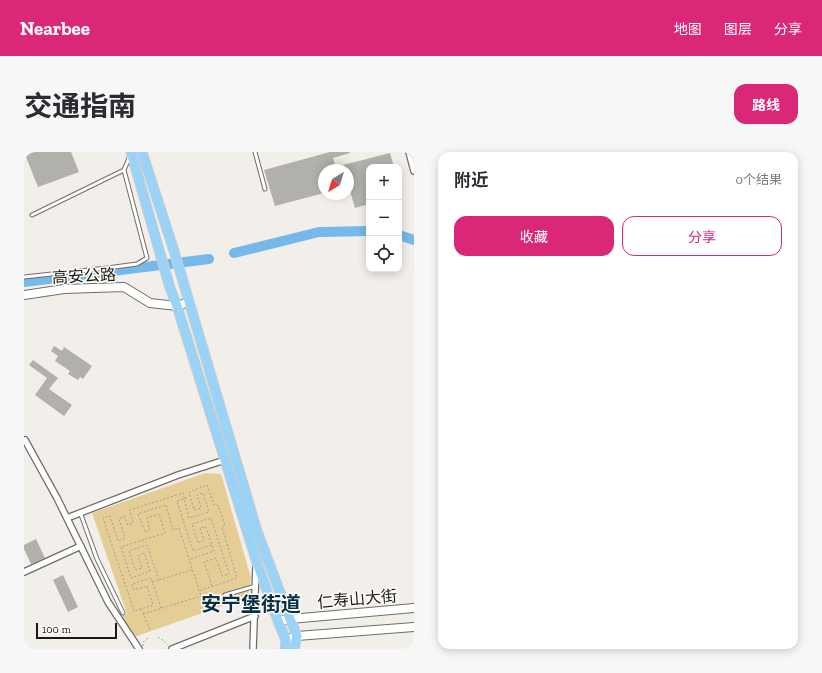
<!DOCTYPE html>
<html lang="zh">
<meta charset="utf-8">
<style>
body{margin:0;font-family:"Zilla Slab","Noto Sans SC",serif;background:#f7f7f7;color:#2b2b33}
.controls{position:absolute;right:12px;top:12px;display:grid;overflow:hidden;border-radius:8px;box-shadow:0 2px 10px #0003}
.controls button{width:36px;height:36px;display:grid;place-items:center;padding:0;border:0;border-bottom:1px solid #e1e1e2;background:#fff;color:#2b2b33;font:20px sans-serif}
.compass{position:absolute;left:294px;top:12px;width:36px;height:36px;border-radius:50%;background:#fff;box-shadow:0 2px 10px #0003;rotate:218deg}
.scale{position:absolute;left:12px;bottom:10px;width:81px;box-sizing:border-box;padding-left:4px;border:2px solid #191816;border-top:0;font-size:11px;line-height:14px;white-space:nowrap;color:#191816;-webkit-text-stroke:3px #fffdf7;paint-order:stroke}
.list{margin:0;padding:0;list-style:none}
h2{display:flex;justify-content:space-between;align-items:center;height:52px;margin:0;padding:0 16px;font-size:17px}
h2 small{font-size:13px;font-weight:400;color:#7c7c81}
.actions{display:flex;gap:8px;padding:12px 16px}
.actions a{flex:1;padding:9px 0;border:1px solid #db2777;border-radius:12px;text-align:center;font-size:14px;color:#db2777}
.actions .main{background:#db2777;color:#fff}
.icon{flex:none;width:22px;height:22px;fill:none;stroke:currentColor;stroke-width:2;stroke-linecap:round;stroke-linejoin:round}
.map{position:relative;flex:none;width:390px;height:497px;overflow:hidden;border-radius:12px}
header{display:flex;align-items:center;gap:24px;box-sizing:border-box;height:56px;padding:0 20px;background:#db2777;color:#fff}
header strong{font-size:19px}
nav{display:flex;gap:22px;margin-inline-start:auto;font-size:14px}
.intro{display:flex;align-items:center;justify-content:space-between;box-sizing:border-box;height:96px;padding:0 24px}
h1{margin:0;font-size:28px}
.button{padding:10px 18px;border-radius:12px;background:#db2777;color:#fff;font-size:14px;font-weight:700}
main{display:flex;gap:24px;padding:0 24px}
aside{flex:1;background:#fff;border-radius:12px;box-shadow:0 2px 10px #0003}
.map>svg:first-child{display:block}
.green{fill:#e5cd96}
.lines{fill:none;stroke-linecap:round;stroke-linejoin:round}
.river{stroke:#74b9e9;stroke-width:10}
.building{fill:#b2b0ab}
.lane-casing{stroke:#6f6d69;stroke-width:5}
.street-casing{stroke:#6f6d69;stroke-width:8}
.secondary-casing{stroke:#6f6d69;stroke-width:10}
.primary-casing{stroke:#ccc;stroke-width:11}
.path{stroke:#a09e9a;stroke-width:1;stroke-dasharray:2 2;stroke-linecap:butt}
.lane{stroke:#fff;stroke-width:3}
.street{stroke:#fff;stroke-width:5.5}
.secondary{stroke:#fff;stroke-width:8}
.primary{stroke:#99d3f7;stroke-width:9}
.labels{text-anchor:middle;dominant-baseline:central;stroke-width:3;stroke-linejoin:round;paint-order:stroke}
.street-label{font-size:16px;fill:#191816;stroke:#fffdf7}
.district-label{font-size:20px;font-weight:bold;fill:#072f46;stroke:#fffdf7}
</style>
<header>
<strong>Nearbee</strong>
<nav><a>地图</a><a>图层</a><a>分享</a></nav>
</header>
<div class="intro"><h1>交通指南</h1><a class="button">路线</a></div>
<main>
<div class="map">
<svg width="390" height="497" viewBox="0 0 390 497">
<rect width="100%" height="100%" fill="#f2efea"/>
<path class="green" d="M 181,321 L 197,322 L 227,426 L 224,445 L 110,485 L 98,465 L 103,462 L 68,361 Z"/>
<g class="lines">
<path class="river" d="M 375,83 L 390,88
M 210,101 L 295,80 L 345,79
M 0,130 L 185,107"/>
</g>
<path class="building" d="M 0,0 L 47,0 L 55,20 L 14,35 Z
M 306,0 L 326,0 L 326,1 L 309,6 L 312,15 L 300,18 L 300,41 L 251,54 L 240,18 Z
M 366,1 L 370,15 L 345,15 L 345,52 L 331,56 L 324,32 L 324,18 L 320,18 L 319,13 Z
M 30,194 L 38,199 L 40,195 L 68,214 L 59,227 L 56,225 L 54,228 L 44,222 L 46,219 L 31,209 L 34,204 L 27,199 Z
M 9,208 L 34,226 L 25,237 L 48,253 L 40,264 L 11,243 L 23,226 L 5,213 Z
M 12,387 L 21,406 L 7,412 L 0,397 L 0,393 Z
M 39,423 L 54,455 L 44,460 L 29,428 Z"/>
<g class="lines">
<g class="lane-casing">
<path id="lane" d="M 231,0 L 241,37
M 8,63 L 100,18 L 106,4
M 0,125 L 83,116 L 113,112 L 123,106 L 100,18
M 56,360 L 73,407 L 99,461
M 201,443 L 232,434"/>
</g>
<g class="street-casing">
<path id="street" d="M 385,0 L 390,19
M 1,288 L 33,346 L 84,450 L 115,497
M 43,366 L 154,323 L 201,308
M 0,420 L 57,394
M 148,497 L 231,464
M 229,497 L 232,415"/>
</g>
<g class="secondary-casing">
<path id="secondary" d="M 0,143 L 40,137 L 100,135 L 126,151 L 153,154 L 165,150
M 254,469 L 266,467 L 390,456
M 262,488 L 273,484 L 390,475"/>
</g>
<g class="primary-casing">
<path id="primary" d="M 107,0 L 146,136 L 153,154 L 233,411 L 254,469 L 262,488 L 261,497
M 118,0 L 150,99 L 233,379 L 266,467 L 273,484 L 270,497"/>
</g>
<path class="path" d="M 163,346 L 153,349 L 169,399 L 188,393
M 167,407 L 190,399 L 182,375 L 176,376 L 180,388 L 174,391 L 168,372 L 187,366 L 205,422 L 198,424 L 192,406 L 180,410 L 188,434
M 135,428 L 123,393 L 105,399 L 111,418 L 118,416 L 114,404 L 120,401 L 126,419 L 107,426 L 97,395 L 141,381 L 135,362 L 123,366 L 126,378 L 121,380 L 114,362 L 142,353 L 149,378 L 155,376 L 183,463
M 128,430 L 168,418
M 137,456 L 127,426 L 108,432 L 110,438 L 123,434 L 129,453 L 110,459 L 79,366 L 86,364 L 94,389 L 101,386 L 95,367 L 100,364 L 104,373 L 109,371 L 106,358 L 159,341 L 165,366 L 185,360 L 179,341 L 173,343 L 177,356 L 170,358 L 165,340 L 183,333 L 190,353 L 194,353 L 201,373 L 198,375 L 213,426 L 175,439
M 117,457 L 126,478
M 119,462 L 177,444
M 134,485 L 140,489 L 144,493
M 119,494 L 119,490 L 124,486"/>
<use href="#lane" class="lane"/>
<use href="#street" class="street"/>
<use href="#secondary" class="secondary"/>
<use href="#primary" class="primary"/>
</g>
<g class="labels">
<g class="street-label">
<text transform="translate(60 124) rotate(-3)">高安公路</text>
<text transform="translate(333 447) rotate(-5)">仁寿山大街</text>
</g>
<g class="district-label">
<text x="227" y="452">安宁堡街道</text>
</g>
</g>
</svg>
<div class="controls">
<button>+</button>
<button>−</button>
<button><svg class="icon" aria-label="locate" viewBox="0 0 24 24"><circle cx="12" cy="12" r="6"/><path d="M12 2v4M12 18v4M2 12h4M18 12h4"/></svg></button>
</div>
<svg class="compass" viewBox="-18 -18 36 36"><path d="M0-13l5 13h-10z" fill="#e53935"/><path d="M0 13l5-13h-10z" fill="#7c7c81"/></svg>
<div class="scale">100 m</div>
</div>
<aside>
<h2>附近<small>0个结果</small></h2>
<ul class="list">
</ul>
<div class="actions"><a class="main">收藏</a><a>分享</a></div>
</aside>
</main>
